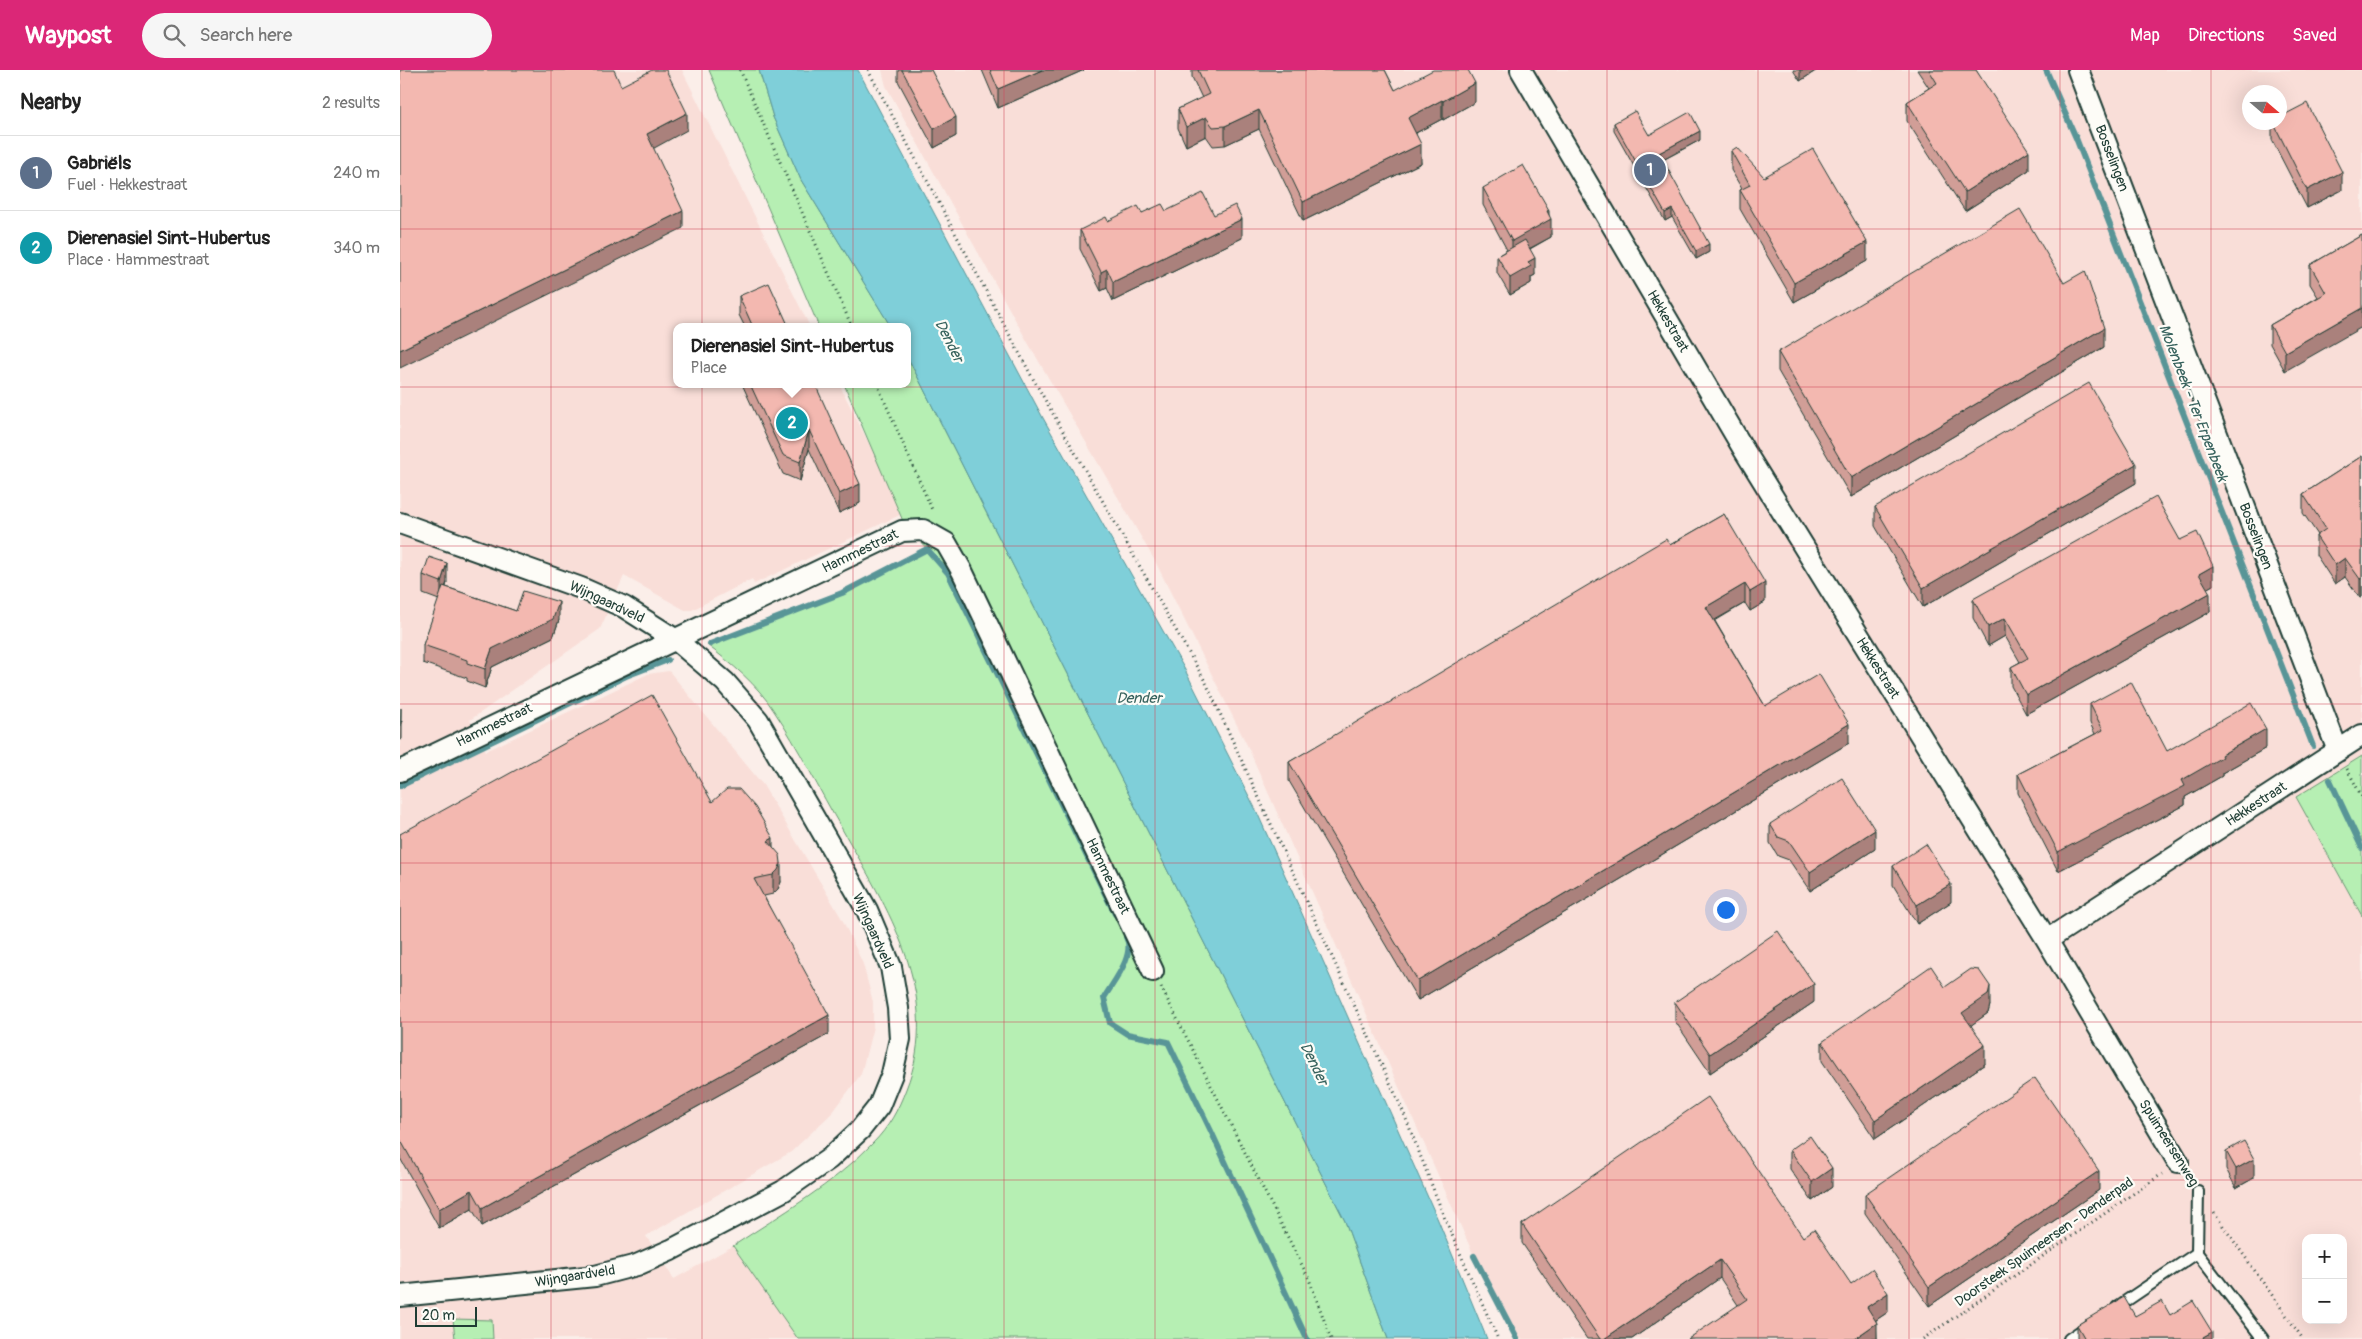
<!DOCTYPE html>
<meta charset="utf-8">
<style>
body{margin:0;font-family:Pangolin,sans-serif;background:#f6f6f6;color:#222}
.controls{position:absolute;right:15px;bottom:15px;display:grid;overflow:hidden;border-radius:10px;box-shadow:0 5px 20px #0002}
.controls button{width:45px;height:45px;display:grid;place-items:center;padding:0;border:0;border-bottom:1px solid #e0e0e0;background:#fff;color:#222;font:25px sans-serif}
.compass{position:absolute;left:1842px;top:15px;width:45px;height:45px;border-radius:50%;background:#fff;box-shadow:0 5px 20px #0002;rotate:110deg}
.scale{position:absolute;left:15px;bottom:12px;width:62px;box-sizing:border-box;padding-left:5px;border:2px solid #1f3d34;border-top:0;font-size:14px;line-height:18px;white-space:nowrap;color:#1f3d34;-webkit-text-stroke:4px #fdfcf7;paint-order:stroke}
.you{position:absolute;left:1325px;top:839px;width:18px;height:18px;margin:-12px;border:4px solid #fff;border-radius:50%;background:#1a73e8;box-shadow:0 0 0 8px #1a73e833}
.badge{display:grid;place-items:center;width:32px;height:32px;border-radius:50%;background:#db2777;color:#fff;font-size:16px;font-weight:700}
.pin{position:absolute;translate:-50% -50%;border:2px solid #fff;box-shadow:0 1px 5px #0006}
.popup{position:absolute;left:273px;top:253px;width:238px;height:65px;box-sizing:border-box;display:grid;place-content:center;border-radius:10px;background:#fff;filter:drop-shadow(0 1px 4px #0005);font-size:16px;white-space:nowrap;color:#767676}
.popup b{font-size:19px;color:#222}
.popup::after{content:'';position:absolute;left:50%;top:100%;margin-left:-10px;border:10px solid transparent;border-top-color:#fff}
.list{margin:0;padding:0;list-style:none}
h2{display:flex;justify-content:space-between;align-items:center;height:65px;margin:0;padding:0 20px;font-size:21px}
h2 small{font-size:16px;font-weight:400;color:#767676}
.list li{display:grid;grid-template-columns:32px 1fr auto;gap:15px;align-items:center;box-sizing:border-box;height:75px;padding:0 20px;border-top:1px solid #e0e0e0}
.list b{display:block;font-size:19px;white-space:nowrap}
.list p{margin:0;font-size:16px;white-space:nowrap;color:#767676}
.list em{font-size:16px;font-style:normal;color:#767676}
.icon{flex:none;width:28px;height:28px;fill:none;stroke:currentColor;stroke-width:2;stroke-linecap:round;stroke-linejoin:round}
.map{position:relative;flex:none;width:1962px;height:1269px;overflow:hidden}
header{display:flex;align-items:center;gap:30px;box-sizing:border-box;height:70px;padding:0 25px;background:#db2777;color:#fff}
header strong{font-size:24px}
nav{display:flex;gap:28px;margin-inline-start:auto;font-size:18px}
.search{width:350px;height:45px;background:#f6f6f6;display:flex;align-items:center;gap:12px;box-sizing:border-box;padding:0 18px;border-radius:28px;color:#767676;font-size:19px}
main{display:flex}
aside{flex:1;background:#fff}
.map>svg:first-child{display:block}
.built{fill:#f9ded8;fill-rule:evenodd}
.green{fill:#b6efb3;stroke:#6a9674}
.water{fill:#7fcfd9;stroke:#599597}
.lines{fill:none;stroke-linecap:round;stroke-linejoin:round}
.stream{stroke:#599597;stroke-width:6}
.lane-casing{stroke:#1f3d34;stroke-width:14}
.street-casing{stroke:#1f3d34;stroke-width:24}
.path{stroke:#1f3d34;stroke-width:3;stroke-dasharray:1 4;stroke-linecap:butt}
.lane{stroke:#fdfcf7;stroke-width:10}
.street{stroke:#fdfcf7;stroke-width:20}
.wall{fill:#d19e97;stroke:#1f3d34}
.shaded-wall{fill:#aa817b;stroke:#1f3d34}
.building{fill:#f3b8b0;stroke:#1f3d34}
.grid{fill:none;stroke:#d1495b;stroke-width:1;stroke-opacity:0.55}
.labels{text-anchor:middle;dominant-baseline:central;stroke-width:4.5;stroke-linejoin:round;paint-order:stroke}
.street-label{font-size:14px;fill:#1f3d34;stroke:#fdfcf7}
.water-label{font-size:15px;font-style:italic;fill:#37625d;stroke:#fdfcf7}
</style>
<header>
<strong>Waypost</strong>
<div class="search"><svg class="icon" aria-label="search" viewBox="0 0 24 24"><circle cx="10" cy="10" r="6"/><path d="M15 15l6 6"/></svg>Search here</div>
<nav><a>Map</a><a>Directions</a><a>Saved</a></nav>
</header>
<main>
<aside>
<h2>Nearby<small>2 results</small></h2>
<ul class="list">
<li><span class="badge" style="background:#5c6f8a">1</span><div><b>Gabriëls</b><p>Fuel · Hekkestraat</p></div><em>240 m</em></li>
<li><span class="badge" style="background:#0f9aa8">2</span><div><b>Dierenasiel Sint-Hubertus</b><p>Place · Hammestraat</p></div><em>340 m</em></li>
</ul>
</aside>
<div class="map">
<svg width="1962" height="1269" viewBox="0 0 1962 1269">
<rect width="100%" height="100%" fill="#fbeee9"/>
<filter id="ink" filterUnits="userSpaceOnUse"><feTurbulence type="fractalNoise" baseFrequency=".02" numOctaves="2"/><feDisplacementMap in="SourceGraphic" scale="10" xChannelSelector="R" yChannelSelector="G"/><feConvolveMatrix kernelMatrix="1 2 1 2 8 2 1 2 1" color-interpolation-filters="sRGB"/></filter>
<g filter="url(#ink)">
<path class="built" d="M 0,0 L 282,0 L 410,257 L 277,257 L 277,314 L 439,314 L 504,443 L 354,514 L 352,509 L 292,540 L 285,540 L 224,506 L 200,559 L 70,650 L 86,681 L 248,604 L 269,601 L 363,715 L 442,849 L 463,894 L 473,932 L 473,957 L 461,1004 L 433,1042 L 391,1082 L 246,1166 L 274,1209 L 333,1176 L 398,1269 L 93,1269 L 92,1250 L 53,1250 L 55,1269 L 0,1269 Z
M 482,0 L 1962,0 L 1962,686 L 1906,722 L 1962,842 L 1962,1269 L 1117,1269 L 1074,1186 L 847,675 L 755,491 L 627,271 L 486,16 ZM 1850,22 L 1880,22 L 1880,52 L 1850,52 ZM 1906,1168 L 1943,1168 L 1943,1250 L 1906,1250 Z"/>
<path class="green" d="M 309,0 L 359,0 L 373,47 L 401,110 L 491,257 L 419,257 Z
M 507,286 L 945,1151 L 988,1269 L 398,1269 L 333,1176 C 381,1144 433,1115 473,1073 C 489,1057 498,1040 506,1019 C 544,925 487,838 442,759 C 419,720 399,678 374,641 C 357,614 332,594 307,575 L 442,523 L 527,479 L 503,451 L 444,314 L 507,314 Z
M 1962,686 L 1962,846 L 1896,727 Z
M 53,1249 L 92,1250 L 93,1269 L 55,1269 Z"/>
<path class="water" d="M 359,0 L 458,0 L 643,348 L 785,600 L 856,740 L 1038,1150 L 1087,1269 L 988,1269 L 945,1151 L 507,286 L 507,257 L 491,257 L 401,110 L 373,47 Z"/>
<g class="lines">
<path class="stream" d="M 1646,0 L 1676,68 L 1913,676
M 310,574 L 442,523 L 527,479 L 548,503 L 715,844
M 1930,710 L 1962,778
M 0,716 L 226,606 L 268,590
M 726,867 C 736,885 713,912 704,928 L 710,953 L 727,964 L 768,972 L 811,1061 L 907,1269
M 1074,1186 L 1117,1269"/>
<g class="lane-casing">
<path id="lane" d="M 1798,1121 L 1797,1183 L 1863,1269
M 1717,1237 L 1797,1183
M 1669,1269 L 1688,1256"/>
</g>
<g class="street-casing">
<path id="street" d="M 1121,0 L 1344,380 L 1647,870 L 1778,1092
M 1678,0 L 1938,681
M 0,453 L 181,518 L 224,537 L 276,570 L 325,612 L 358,650 L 467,840 L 491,897 L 498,938 L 500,969 L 492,1004 L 479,1036 L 460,1060 L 429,1089 L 383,1121 L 271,1180 L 237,1195 L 195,1206 L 0,1226
M 0,701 L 502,461 L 523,460 L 546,473 L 562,501 L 753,901
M 1647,870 L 1962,665"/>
</g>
<path class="path" d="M 340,0 L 452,257
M 468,0 L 631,305 L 806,613 L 1003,1041 L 1045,1149 L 1098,1269
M 477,314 L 533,442
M 1947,699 L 1962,727
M 761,917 L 909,1209 L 931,1269
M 1814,1143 L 1903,1269
M 1523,1269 L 1762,1104"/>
<use href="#lane" class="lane"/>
<use href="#street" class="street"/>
</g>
<path class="wall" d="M 498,0 L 531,0 L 556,66 L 534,78 L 498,11 Z
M 582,0 L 684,0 L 598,38 Z
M 792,0 L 985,0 L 995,20 L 1075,32 L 1043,50 L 1042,49 L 1016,63 L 1021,93 L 903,151 L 859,59 L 825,75 L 813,76 L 806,66 L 786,76 L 778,58 L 778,39 L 802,28 L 792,7 Z
M 1393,0 L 1417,0 L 1400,11 Z
M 1517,0 L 1576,0 L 1629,100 L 1565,141 L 1507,51 L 1507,32 L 1529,18 Z
M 1872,52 L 1880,52 L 1942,120 L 1907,138 L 1872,70 Z
M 1214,53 L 1249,65 L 1300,70 L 1263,90 L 1309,182 L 1296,189 L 1272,147 L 1265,151 L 1214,61 Z
M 1331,81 L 1364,107 L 1467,191 L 1394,232 L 1340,139 L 1340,120 L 1342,119 L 1331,100 Z
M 1083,118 L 1149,145 L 1151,167 L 1130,179 L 1135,205 L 1131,207 L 1131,213 L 1110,225 L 1097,203 L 1097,186 L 1107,180 L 1083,135 Z
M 766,141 L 814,145 L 842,168 L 713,231 L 707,218 L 701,221 L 680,179 L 680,160 L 708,151 L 742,143 Z
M 1962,165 L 1885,301 L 1870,274 L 1870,255 L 1918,227 L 1910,214 L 1910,195 Z
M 1664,213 L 1704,277 L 1451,427 L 1378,301 L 1378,282 Z
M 339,226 L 389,257 L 345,257 L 339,245 Z
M 342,314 L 415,314 L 460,433 L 439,443 L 409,379 L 400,411 L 383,404 Z
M 1962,386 L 1962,527 L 1960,528 L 1945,507 L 1935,514 L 1916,485 L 1916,466 L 1918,465 L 1903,443 L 1903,424 Z
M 1736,413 L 1523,537 L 1475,456 L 1475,437 Z
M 1324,444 L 1365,532 L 1350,541 L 1345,533 L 1315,551 L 1365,636 L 1449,673 L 1018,930 L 889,711 L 889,692 L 1270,475 Z
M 1780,470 L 1813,515 L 1807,518 L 1810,542 L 1626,644 L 1611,616 L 1611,597 L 1620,592 L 1605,566 L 1588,576 L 1573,548 L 1573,529 Z
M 23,505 L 47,512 L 46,517 L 116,541 L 159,550 L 153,567 L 92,597 L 85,618 L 67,611 L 67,608 L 23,593 L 23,575 L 39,530 L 23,524 Z
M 1690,634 L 1767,681 L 1866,678 L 1822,703 L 1822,706 L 1785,727 L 1785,735 L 1658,801 L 1618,723 L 1618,704 L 1695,664 L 1690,653 Z
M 312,732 L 373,778 L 381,812 L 378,819 L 373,824 L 364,826 L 429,964 L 82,1156 L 72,1139 L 39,1158 L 0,1088 L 0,764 Z
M 1370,754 L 1475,779 L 1410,821 L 1389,790 L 1378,786 L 1370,773 Z
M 1493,796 L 1551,832 L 1517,854 L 1493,815 Z
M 1545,917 L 1590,935 L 1588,943 L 1571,955 L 1585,994 L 1475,1069 L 1422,991 L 1422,972 Z
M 1275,932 L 1414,932 L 1310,1003 L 1275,951 Z
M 1390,1080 L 1432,1117 L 1412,1131 L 1390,1099 Z
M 1826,1081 L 1854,1108 L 1836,1118 L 1826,1099 Z
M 1699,1120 L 1529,1236 L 1465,1143 L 1465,1124 Z
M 1122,1154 L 1403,1167 L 1451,1214 L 1488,1242 L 1476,1250 L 1477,1269 L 1338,1235 L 1320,1208 L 1232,1269 L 1187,1269 L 1122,1173 Z
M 1770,1245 L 1812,1269 L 1677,1269 L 1677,1255 L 1735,1246 Z"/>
<path class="shaded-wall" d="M 642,0 L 684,0 L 598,38 L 598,19 Z
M 1400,0 L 1417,0 L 1400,11 Z
M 1075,13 L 1075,32 L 1043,50 L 1043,31 Z
M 1042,30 L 1042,49 L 1008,67 L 1008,48 Z
M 859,40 L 859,59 L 825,75 L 825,56 Z
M 287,43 L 287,60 L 247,82 L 247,64 Z
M 556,47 L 556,66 L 534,78 L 534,59 Z
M 806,47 L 806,66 L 786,76 L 786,57 Z
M 1300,61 L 1300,70 L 1259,92 L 1259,83 Z
M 1021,74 L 1021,93 L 903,151 L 903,132 Z
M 1629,81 L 1629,100 L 1565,141 L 1565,122 Z
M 1942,102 L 1942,120 L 1907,138 L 1907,120 Z
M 1272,139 L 1272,147 L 1265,151 L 1265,143 Z
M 1149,140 L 1149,150 L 1151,149 L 1151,167 L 1112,188 L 1112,171 Z
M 283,141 L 283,158 L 0,298 L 0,280 Z
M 842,149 L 842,168 L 713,231 L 713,212 Z
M 1467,172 L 1467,191 L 1394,232 L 1394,213 Z
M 1309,174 L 1309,182 L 1296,189 L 1296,181 Z
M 1135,188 L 1135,205 L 1131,207 L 1131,213 L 1110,225 L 1110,208 L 1128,192 Z
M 707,199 L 707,218 L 701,221 L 701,202 Z
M 1962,238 L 1962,257 L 1885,301 L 1885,282 Z
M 1704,258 L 1704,277 L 1451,427 L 1451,408 Z
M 409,360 L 409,379 L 400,411 L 400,392 Z
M 1736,394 L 1736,413 L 1523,537 L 1523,518 Z
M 460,414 L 460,433 L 439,443 L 439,424 Z
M 1945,488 L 1945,507 L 1935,514 L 1935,495 Z
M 47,493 L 47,512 L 41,530 L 41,512 Z
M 1813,496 L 1813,515 L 1799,523 L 1799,504 Z
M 1962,508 L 1962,527 L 1960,528 L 1960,509 Z
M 1365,513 L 1365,532 L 1350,541 L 1350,522 Z
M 1345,514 L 1345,533 L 1306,555 L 1306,537 Z
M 1810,523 L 1810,542 L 1626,644 L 1626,625 Z
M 159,532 L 159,550 L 153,567 L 92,597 L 85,618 L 85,599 L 92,579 Z
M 1605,548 L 1605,566 L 1588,576 L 1588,557 Z
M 1,638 L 1,652 L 2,651 L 2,669 L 0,670 Z
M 1449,654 L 1449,673 L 1018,930 L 1018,911 Z
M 1866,659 L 1866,678 L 1822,703 L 1822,706 L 1785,727 L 1785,735 L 1658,801 L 1658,782 L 1782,710 L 1821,685 Z
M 1475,760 L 1475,779 L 1410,821 L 1410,802 Z
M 373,768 L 373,787 L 368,771 Z
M 381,793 L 381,812 L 378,819 L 373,824 L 373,805 Z
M 1551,814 L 1551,832 L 1517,854 L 1517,835 Z
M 1414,914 L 1414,932 L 1310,1003 L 1310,984 Z
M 1590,916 L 1590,935 L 1588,943 L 1562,962 L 1562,943 Z
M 429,945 L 429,964 L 82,1156 L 82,1138 Z
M 1585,975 L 1585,994 L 1475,1069 L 1475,1050 Z
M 1854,1089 L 1854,1108 L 1836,1118 L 1836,1099 Z
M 1432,1098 L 1432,1117 L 1412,1131 L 1412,1112 Z
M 1699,1101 L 1699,1120 L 1529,1236 L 1529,1217 Z
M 72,1120 L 72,1139 L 39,1158 L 39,1139 Z
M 1320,1190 L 1320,1208 L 1232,1269 L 1204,1269 Z
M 1488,1223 L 1488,1242 L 1467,1256 L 1467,1237 Z
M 1477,1253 L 1477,1269 L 1454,1269 Z
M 1812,1262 L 1812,1269 L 1803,1269 L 1803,1267 Z"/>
<path class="building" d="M 0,0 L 214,0 L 221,16 L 252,0 L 266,0 L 287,43 L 247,64 L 283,141 L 0,280 Z
M 502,0 L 531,0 L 556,47 L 534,59 Z
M 590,0 L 642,0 L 598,19 Z
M 798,0 L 985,0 L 995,20 L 1033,0 L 1068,0 L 1075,13 L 1043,31 L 1042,30 L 1008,48 L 1021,74 L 903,132 L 859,40 L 825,56 L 813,57 L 806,47 L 786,57 L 778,39 L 809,24 Z
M 1529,0 L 1576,0 L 1629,81 L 1565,122 L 1507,32 L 1537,13 Z
M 1907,33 L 1942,102 L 1907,120 L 1873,52 L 1880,52 L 1880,47 Z
M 1235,41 L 1249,65 L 1290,42 L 1300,61 L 1259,83 L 1309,174 L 1296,181 L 1272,139 L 1265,143 L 1214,53 Z
M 1337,77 L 1364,107 L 1413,79 L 1467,172 L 1394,213 L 1340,120 L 1350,115 L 1331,81 Z
M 1123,95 L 1149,140 L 1147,141 L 1151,149 L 1112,171 L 1083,118 Z
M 803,123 L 814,145 L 835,135 L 842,149 L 713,212 L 707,199 L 701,202 L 680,160 L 706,147 L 708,151 L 738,136 L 742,143 L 762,134 L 766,141 Z
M 1620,139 L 1664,213 L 1685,201 L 1704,258 L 1451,408 L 1378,282 Z
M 1962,165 L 1962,238 L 1885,282 L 1870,255 L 1926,223 L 1910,195 Z
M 1125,170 L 1135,188 L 1128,192 L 1131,196 L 1110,208 L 1097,186 Z
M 369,213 L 389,257 L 353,257 L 339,226 Z
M 1689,313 L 1736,394 L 1523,518 L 1475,437 Z
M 350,314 L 415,314 L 460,414 L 439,424 L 409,360 L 400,392 L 383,385 Z
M 1962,386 L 1962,508 L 1960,509 L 1945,488 L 1935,495 L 1916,466 L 1926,459 L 1903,424 Z
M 1756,427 L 1780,470 L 1797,462 L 1813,496 L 1799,504 L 1810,523 L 1626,625 L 1611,597 L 1628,588 L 1605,548 L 1588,557 L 1573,529 Z
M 1324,444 L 1365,513 L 1350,522 L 1345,514 L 1306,537 L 1365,636 L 1419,604 L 1449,654 L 1018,911 L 889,692 L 1266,469 L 1270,475 Z
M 29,487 L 47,493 L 41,512 L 23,505 Z
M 43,516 L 116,541 L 123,521 L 159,532 L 153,549 L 92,579 L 85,599 L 67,593 L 67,590 L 23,575 Z
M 1731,612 L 1767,681 L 1851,633 L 1866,659 L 1821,685 L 1822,687 L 1782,710 L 1785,716 L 1658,782 L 1618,704 L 1703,660 L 1690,634 Z
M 252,625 L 312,732 L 327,719 L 339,719 L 355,737 L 373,768 L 368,771 L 380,785 L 381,793 L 378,800 L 373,805 L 354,809 L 429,945 L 82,1138 L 72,1120 L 39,1139 L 0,1069 L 0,764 Z
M 1442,708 L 1475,760 L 1410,802 L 1389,771 L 1378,767 L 1370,754 Z
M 1526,774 L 1551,814 L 1517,835 L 1493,796 Z
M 1378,861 L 1414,914 L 1310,984 L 1275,932 Z
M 1531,896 L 1545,917 L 1571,899 L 1579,900 L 1590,916 L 1588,925 L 1562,943 L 1585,975 L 1475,1050 L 1422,972 Z
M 1635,1008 L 1699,1101 L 1529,1217 L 1465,1124 Z
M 1308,1027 L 1403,1167 L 1414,1159 L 1451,1214 L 1472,1199 L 1488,1223 L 1467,1237 L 1477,1253 L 1454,1269 L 1288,1269 L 1347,1229 L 1320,1190 L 1204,1269 L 1200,1269 L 1122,1154 Z
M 1410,1066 L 1432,1098 L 1412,1112 L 1390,1080 Z
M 1844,1071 L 1854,1089 L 1836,1099 L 1826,1081 Z
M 1724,1227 L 1735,1246 L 1762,1231 L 1770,1245 L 1793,1231 L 1812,1262 L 1803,1267 L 1804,1269 L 1685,1269 L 1677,1255 Z"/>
</g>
<path class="grid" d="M 151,0 L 151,1269M 302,0 L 302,1269M 453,0 L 453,1269M 604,0 L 604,1269M 755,0 L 755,1269M 906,0 L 906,1269M 1056,0 L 1056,1269M 1207,0 L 1207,1269M 1358,0 L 1358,1269M 1509,0 L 1509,1269M 1660,0 L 1660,1269M 1811,0 L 1811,1269M 0,159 L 1962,159M 0,317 L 1962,317M 0,476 L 1962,476M 0,634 L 1962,634M 0,793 L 1962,793M 0,952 L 1962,952M 0,1110 L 1962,1110"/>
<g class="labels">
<g class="street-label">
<text transform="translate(1712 88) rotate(69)">Bosselingen</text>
<text transform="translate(1268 251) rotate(60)">Hekkestraat</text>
<text transform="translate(1856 466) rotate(69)">Bosselingen</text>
<text transform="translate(460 481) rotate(-26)">Hammestraat</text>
<text transform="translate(207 532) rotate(25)">Wijngaardveld</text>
<text transform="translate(1478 598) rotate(58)">Hekkestraat</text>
<text transform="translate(94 655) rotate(-26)">Hammestraat</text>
<text transform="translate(1856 734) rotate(-33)">Hekkestraat</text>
<text transform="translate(708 806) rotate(64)">Hammestraat</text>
<text transform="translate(473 861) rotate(66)">Wijngaardveld</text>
<text transform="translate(1769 1073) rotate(58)">Spuimeersenweg</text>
<text transform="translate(1644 1172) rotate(-35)">Doorsteek Spuimeersen - Denderpad</text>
<text transform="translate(175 1206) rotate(-9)">Wijngaardveld</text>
</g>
<g class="water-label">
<text transform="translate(549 271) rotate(63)">Dender</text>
<text transform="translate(1793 333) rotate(69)">Molenbeek - Ter Erpenbeek</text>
<text x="739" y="628">Dender</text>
<text transform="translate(914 994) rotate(64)">Dender</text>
</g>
</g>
</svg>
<div class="controls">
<button>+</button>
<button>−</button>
</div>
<svg class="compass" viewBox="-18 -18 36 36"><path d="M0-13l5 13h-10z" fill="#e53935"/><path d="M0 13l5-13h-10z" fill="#767676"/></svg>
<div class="scale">20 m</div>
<div class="you"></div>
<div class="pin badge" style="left:1250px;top:100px;background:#5c6f8a">1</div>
<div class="pin badge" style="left:392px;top:353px;background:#0f9aa8">2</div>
<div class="popup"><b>Dierenasiel Sint-Hubertus</b>Place</div>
</div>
</main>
